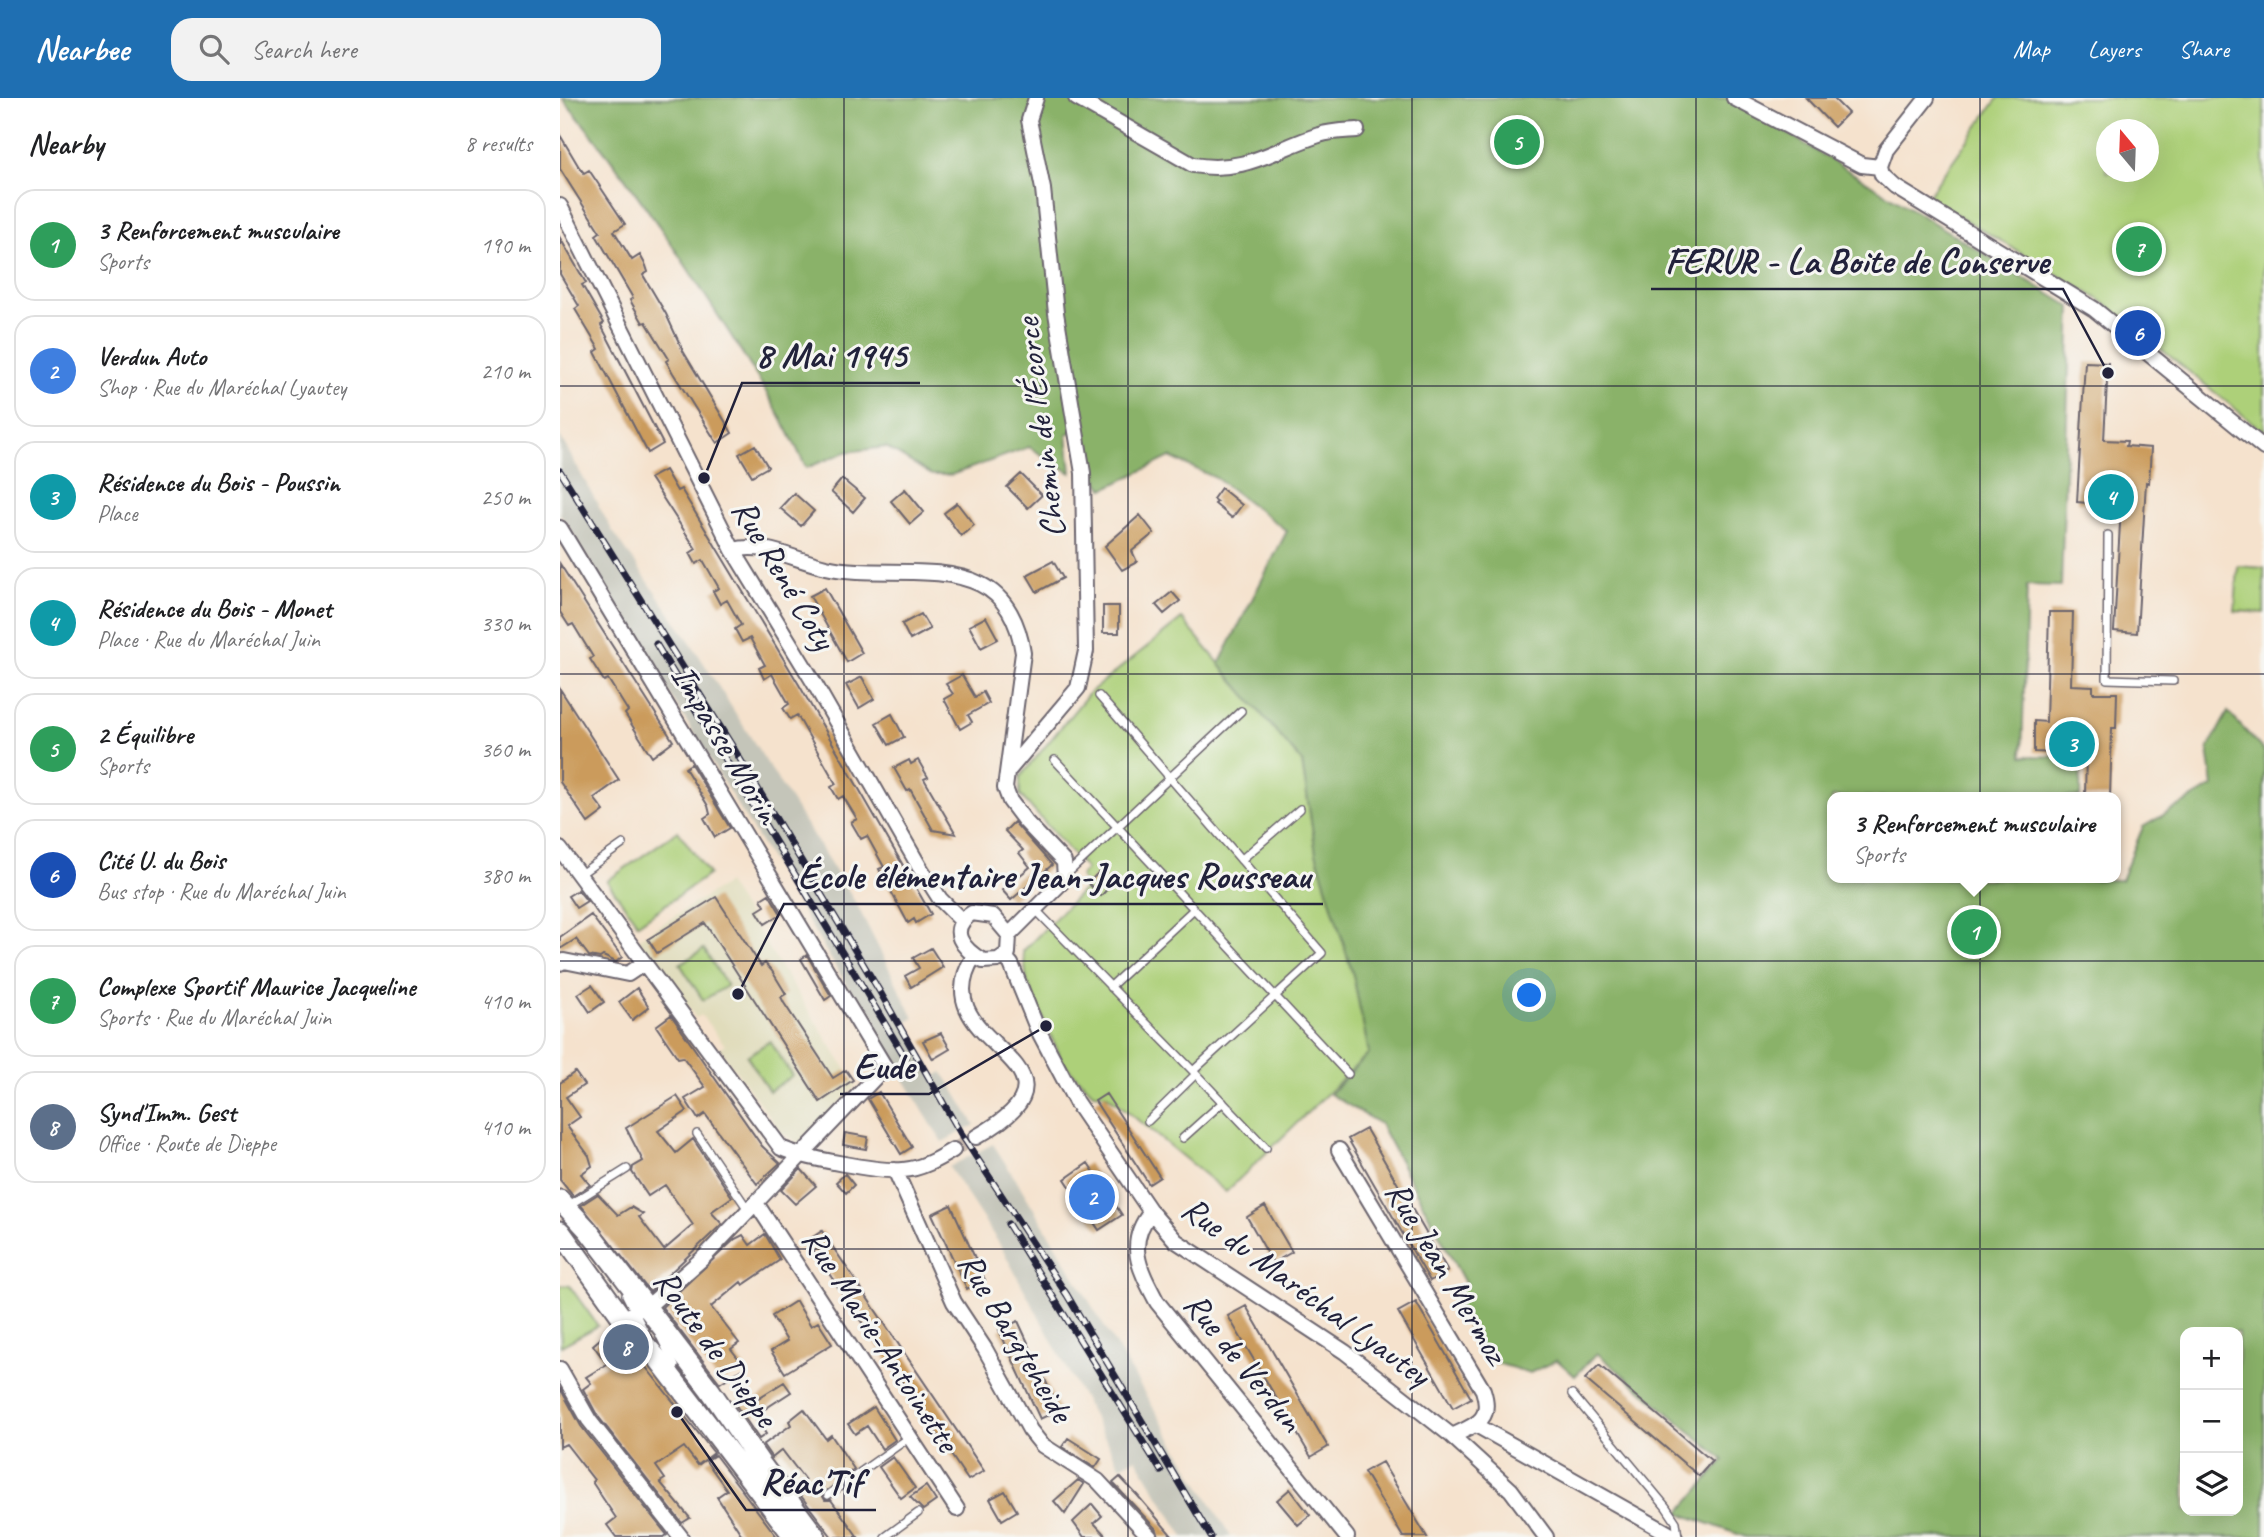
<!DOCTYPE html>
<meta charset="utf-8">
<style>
body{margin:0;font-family:Caveat,sans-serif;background:#f2f2f2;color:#202124}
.controls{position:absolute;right:21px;bottom:21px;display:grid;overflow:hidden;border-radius:14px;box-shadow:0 7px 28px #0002}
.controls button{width:63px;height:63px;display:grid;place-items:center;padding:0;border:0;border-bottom:2px solid #e0e0e0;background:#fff;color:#202124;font:35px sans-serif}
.compass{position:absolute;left:1536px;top:21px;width:63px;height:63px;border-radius:50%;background:#fff;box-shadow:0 7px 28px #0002;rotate:341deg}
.you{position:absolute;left:970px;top:898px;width:24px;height:24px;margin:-18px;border:5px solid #fff;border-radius:50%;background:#1a73e8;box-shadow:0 0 0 10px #1a73e833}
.badge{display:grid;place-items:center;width:46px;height:46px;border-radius:50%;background:#1f6fb2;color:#fff;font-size:23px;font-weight:700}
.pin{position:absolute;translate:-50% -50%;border:4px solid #fff;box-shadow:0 2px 7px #0006}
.popup{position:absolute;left:1267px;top:694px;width:294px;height:91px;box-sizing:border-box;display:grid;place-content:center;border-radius:14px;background:#fff;filter:drop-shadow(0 2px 5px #0005);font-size:23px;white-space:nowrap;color:#757577}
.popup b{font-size:26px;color:#202124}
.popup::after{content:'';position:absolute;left:50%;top:100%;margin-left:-14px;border:14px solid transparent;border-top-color:#fff}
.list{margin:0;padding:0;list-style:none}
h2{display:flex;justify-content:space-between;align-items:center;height:91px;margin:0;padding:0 28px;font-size:30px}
h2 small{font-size:23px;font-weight:400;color:#757577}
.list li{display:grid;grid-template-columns:46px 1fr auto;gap:21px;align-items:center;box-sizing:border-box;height:112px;margin:0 14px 14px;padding:0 14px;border:2px solid #e0e0e0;border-radius:21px}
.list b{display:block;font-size:26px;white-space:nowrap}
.list p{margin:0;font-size:23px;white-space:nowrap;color:#757577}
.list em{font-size:23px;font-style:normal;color:#757577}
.icon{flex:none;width:38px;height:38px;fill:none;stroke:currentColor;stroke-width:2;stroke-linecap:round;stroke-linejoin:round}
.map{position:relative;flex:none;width:1704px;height:1439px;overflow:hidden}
header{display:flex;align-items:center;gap:42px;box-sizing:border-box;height:98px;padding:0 35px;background:#1f6fb2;color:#fff}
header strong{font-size:33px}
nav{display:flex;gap:38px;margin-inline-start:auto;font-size:24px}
.search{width:490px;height:63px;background:#f2f2f2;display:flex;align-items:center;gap:18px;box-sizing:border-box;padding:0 24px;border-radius:21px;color:#757577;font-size:26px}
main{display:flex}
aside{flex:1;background:#fff}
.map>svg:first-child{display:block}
.built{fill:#e0dcbb}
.industrial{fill:#c4c5b9}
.green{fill:#add079;stroke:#68795a;stroke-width:2;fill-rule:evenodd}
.forest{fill:#8ab269;stroke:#566a52;stroke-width:2;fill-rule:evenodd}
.building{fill:#cb9b5c}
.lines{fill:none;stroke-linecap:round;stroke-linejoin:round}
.street-tunnel{stroke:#cbbcb0;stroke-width:14;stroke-dasharray:14 7;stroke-linecap:butt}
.lane-casing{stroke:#6c656e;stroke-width:10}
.street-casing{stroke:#6c656e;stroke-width:18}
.secondary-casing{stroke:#6c656e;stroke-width:23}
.lane{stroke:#fff;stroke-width:7}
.street{stroke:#fff;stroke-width:14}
.secondary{stroke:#fff;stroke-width:19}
.rail-casing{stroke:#22223b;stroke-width:7}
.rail{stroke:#f6f6f2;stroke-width:4.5;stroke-dasharray:13;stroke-linecap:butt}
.grid{fill:none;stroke:#22223b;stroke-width:2;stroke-opacity:0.55}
.labels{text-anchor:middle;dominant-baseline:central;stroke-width:6;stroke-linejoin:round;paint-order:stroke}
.street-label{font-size:35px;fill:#22223b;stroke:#f6f6f2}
.leader{fill:none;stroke:#22223b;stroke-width:2.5}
.callout-dot{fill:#22223b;stroke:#f6f6f2;stroke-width:2.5}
.callout-label{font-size:37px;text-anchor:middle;font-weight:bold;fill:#22223b;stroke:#f6f6f2;stroke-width:6;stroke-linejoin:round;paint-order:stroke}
</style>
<header>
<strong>Nearbee</strong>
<div class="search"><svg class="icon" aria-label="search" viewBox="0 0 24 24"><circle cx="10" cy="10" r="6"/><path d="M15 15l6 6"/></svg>Search here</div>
<nav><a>Map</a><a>Layers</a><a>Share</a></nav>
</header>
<main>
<aside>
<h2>Nearby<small>8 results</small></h2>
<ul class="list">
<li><span class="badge" style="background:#2e9e5b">1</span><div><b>3 Renforcement musculaire</b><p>Sports</p></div><em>190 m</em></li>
<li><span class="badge" style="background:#3f7fe0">2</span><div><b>Verdun Auto</b><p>Shop · Rue du Maréchal Lyautey</p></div><em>210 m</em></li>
<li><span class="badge" style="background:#0f9aa8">3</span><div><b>Résidence du Bois - Poussin</b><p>Place</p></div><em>250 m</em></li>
<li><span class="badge" style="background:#0f9aa8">4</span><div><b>Résidence du Bois - Monet</b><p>Place · Rue du Maréchal Juin</p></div><em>330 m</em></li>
<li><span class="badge" style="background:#2e9e5b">5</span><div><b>2 Équilibre</b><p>Sports</p></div><em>360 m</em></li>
<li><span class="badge" style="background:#1a4fb4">6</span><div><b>Cité U. du Bois</b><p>Bus stop · Rue du Maréchal Juin</p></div><em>380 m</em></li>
<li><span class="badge" style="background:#2e9e5b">7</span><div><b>Complexe Sportif Maurice Jacqueline</b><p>Sports · Rue du Maréchal Juin</p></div><em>410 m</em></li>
<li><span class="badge" style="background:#5c6f8a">8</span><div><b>Synd'Imm. Gest</b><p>Office · Route de Dieppe</p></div><em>410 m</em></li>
</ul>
</aside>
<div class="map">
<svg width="1704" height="1439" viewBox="0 0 1704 1439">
<rect width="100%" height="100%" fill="#f6f6f2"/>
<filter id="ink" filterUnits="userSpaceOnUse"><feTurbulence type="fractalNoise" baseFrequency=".0143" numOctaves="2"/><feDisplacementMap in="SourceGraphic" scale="14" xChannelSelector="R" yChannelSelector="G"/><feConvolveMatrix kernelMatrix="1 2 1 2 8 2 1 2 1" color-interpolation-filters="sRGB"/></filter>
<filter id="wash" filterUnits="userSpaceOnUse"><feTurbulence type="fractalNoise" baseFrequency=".00686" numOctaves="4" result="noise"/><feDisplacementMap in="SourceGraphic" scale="28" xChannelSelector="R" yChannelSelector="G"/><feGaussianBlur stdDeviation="1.57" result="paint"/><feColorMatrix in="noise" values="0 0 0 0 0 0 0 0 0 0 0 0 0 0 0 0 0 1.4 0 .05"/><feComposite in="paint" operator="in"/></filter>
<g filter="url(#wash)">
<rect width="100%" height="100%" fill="#f5e2cd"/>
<path class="built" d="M 167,785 L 296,987 L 241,1047 L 221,1034 L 159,950 L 165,947 L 141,917 L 136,920 L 78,841 Z"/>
<path class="industrial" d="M 0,338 L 52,432 L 131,545 L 297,807 L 354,920 L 346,925 L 376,978 L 382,974 L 387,980 L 415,1027 L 382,1044 L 0,415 Z
M 433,1046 L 463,1093 L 671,1439 L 624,1439 L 576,1360 L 560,1368 L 440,1147 L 389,1069 Z"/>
<path class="green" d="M 1438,0 L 1704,0 L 1704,334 L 1540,202 L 1367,99 ZM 1546,32 L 1588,32 L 1588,74 L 1546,74 Z
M 1678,468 L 1704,470 L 1704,515 L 1675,513 Z
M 622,521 L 742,664 L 756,755 L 793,877 L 809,955 L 666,1094 L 546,996 L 533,995 L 503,965 L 467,884 L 463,853 L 527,788 L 520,779 L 526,771 L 460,697 L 460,679 L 529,595 Z
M 118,733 L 149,776 L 78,826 L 47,783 Z
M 144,851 L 167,888 L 143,902 L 120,866 Z
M 210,943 L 232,978 L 209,993 L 187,958 Z
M 9,1187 L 38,1228 L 1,1248 L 0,1188 Z"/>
<path class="forest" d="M 2,0 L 1180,0 L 1206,22 L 1511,209 L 1501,488 L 1467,487 L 1462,658 L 1521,659 L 1520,699 L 1272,699 L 1272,780 L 1561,782 L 1583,729 L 1653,688 L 1648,651 L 1668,614 L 1704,653 L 1704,1439 L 1186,1439 L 1119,1415 L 1164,1362 L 1037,1255 L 1015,1278 L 997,1262 L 970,1275 L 926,1262 L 891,1199 L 906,1187 L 820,1026 L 770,996 L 809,955 L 793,877 L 756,755 L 742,664 L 659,566 L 727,433 L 656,380 L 610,359 L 544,391 L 532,376 L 517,332 L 507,336 L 511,375 L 469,349 L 391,377 L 372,377 L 326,349 L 286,354 L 246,370 C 220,312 186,261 152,208 C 106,136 58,66 2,0 ZM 1625,1234 L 1678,1234 L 1678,1413 L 1625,1413 Z"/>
<g id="blocks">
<path class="building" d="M 1246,0 L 1273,0 L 1288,15 L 1274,29 Z
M 0,37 L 19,69 L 24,75 L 29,72 L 65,126 L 54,133 L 72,162 L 80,157 L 86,168 L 88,174 L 83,177 L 106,216 L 123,253 L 172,335 L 157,345 L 113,275 L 106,263 L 109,261 L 86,224 L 83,225 L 70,202 L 73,200 L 36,137 L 40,134 L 0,71 Z
M 0,140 L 26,185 L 22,187 L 44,225 L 41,227 L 103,346 L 88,355 L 44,271 L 35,254 L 39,251 L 15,211 L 19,208 L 0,176 Z
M 1525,264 L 1548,265 L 1544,342 L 1567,343 L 1566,348 L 1591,350 L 1589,385 L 1586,384 L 1577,535 L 1554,533 L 1561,408 L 1517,404 Z
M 195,347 L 208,369 L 192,378 L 179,356 Z
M 105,372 L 117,393 L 121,391 L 238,585 L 371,816 L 356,825 L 354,821 L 348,825 L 319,771 L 324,769 L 307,738 L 301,741 L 291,724 L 297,721 L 283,698 L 278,701 L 271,689 L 276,686 L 237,617 L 230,621 L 223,610 L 229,606 L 212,576 L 204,581 L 199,570 L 205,567 L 190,540 L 182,544 L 175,531 L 181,527 L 167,502 L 160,506 L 153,493 L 159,490 L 143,462 L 136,466 L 130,455 L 136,451 L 90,380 Z
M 461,376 L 482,397 L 468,410 L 447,389 Z
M 282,381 L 305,400 L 293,414 L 271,394 Z
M 661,390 L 682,407 L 672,420 L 655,406 L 657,404 L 653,401 Z
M 345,391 L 364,414 L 350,426 L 331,403 Z
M 234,395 L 254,413 L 241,428 L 220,410 Z
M 397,405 L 414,427 L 401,438 L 384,415 Z
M 580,417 L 594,435 L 572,453 L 577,464 L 562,472 L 545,448 Z
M 493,463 L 503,480 L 477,494 L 467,477 Z
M 0,466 L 113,643 L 92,659 L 65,616 L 68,613 L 48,581 L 44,583 L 30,561 L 33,559 L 13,526 L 9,528 L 0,514 Z
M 265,490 L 302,555 L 287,564 L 250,498 Z
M 612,494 L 620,503 L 604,516 L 596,507 Z
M 543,508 L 559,508 L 559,535 L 543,535 Z
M 1489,514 L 1513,514 L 1511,587 L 1533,588 L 1533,595 L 1557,595 L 1556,630 L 1552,630 L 1550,699 L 1525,699 L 1526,656 L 1474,654 L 1474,623 L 1486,624 Z
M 361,516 L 370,531 L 350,542 L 342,526 Z
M 426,519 L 438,541 L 421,550 L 409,528 Z
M 402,577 L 415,599 L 423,594 L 429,605 L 408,617 L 412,624 L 400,631 L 384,601 L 393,596 L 386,586 Z
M 302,579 L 314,601 L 299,610 L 286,587 Z
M 0,591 L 59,682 L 34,700 L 44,713 L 28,725 L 0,684 Z
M 332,616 L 344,639 L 329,647 L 316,625 Z
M 349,662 L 351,666 L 358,662 L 368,679 L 364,681 L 396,736 L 373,732 L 350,691 L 347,693 L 334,670 Z
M 131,666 L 170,730 L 155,739 L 144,720 L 150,716 L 148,708 L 125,670 Z
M 454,724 L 492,767 L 451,802 L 442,792 L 470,769 L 459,755 L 463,752 L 445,733 Z
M 539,774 L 551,787 L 541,798 L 528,785 Z
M 18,792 L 27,803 L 16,810 L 8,798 Z
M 209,796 L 221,816 L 205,826 L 197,813 L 205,808 L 201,801 Z
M 156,799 L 201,868 L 205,865 L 212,873 L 226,896 L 221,899 L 224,905 L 273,980 L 286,972 L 293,982 L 260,1004 L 145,825 L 97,855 L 88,841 Z
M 31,817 L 62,859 L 56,864 L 43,858 L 40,860 L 29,858 L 16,841 L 0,851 L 0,839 Z
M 371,850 L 383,869 L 351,889 L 345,878 L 359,870 L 353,860 Z
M 247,857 L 271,898 L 265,902 L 241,861 Z
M 32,887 L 44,904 L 30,914 L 18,896 Z
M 77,890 L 89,909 L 72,922 L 59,904 Z
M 111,917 L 202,1048 L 220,1065 L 197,1086 L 145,1016 L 138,1021 L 125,1001 L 145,989 L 123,959 L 118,960 L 96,928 Z
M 381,935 L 390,951 L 373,961 L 363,943 Z
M 15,974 L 24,987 L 6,999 L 20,1019 L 7,1028 L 29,1058 L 32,1068 L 21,1076 L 30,1087 L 13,1098 L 0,1082 L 0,985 Z
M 319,994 L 352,1049 L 341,1056 L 308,1001 Z
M 546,996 L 600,1079 L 589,1086 L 535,1003 Z
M 117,998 L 127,1013 L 98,1033 L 116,1055 L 133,1041 L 172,1099 L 151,1114 L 162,1126 L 90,1194 L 21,1107 L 38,1096 L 58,1117 L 71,1109 L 83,1116 L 79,1119 L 104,1152 L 133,1127 L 105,1087 L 88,1098 L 72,1074 L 73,1069 L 83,1063 L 66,1030 Z
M 806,1031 L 888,1173 L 870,1183 L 788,1041 Z
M 285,1035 L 308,1039 L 306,1051 L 283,1047 Z
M 528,1065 L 562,1117 L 539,1132 L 505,1081 Z
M 241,1071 L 256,1088 L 235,1106 L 221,1092 Z
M 285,1076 L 294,1087 L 286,1095 L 276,1084 Z
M 391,1107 L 425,1182 L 407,1191 L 372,1116 Z
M 705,1108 L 732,1154 L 713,1165 L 687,1119 Z
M 262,1133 L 424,1373 L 408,1382 L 247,1143 Z
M 205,1136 L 220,1162 L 183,1187 L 181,1184 L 151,1209 L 179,1245 L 171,1251 L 185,1269 L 160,1285 L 102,1209 L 175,1141 L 183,1137 L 190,1147 Z
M 236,1203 L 251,1228 L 258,1224 L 272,1246 L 225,1275 L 211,1253 L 227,1243 L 212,1218 Z
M 856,1204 L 911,1300 L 893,1310 L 838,1214 Z
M 686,1208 L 768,1349 L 751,1359 L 668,1218 Z
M 458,1223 L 499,1312 L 480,1321 L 439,1232 Z
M 54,1229 L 154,1355 L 138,1367 L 124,1349 L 96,1368 L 105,1381 L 100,1384 L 130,1420 L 122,1425 L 37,1317 L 23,1291 L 31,1285 L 26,1279 L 47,1266 L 33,1247 Z
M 1039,1267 L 1152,1363 L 1139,1378 L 1025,1281 Z
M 224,1284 L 231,1294 L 194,1318 L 206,1336 L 199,1341 L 175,1306 L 182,1301 L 187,1307 Z
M 0,1290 L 21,1328 L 107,1437 L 104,1439 L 56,1439 L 47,1427 L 56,1420 L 32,1384 L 34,1382 L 6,1346 L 0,1349 Z
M 314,1309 L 335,1342 L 322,1351 L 307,1328 L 295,1336 L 288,1326 Z
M 244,1311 L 266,1341 L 271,1337 L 294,1371 L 262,1397 L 265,1402 L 271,1402 L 298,1439 L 272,1439 L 235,1390 L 245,1382 L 222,1352 L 212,1360 L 203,1347 L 231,1327 L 229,1323 Z
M 508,1340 L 541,1361 L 535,1370 L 502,1349 Z
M 155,1357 L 187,1399 L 217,1439 L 183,1439 L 157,1399 L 167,1392 L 146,1363 Z
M 333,1359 L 355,1390 L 341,1400 L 319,1369 Z
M 822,1364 L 867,1439 L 843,1439 L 804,1374 Z
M 560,1379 L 578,1398 L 613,1439 L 599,1439 L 597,1432 L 553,1385 Z
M 518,1382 L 524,1386 L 505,1416 L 494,1403 Z
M 366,1388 L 376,1403 L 363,1412 L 350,1399 Z
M 730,1391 L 750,1417 L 738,1427 L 717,1402 Z
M 445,1393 L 457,1413 L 442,1422 L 430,1401 Z
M 532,1406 L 542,1418 L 534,1425 L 547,1439 L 524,1439 L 513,1424 Z"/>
</g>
</g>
<g filter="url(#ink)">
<use href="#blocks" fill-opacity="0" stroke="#6c656e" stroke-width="2"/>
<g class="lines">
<path class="street-tunnel" d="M 393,1052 L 416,1039"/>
<g class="lane-casing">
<path id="lane" d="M 1548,437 L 1547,581 L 1613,583
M 495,662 L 788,976
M 681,762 L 740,711
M 507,776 L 681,613
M 19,777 L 63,746
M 475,811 L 633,973 L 762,855 L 539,598
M 550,889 L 634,811
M 633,973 L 706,1050
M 588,1023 L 636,976
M 137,1036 L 189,1113
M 623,1040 L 663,1004
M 6,1109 L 67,1071
M 66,1197 L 86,1236
M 100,1238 L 115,1268
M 1012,1296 L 1106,1409 L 1116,1424 L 1118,1439
M 268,1397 L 350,1339
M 325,1439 L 358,1415"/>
</g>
<g class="street-casing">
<path id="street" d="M 516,0 L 633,67 C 685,76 712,52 759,37 C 770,33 784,33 797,32
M 1174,0 L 1302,67 L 1320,69
M 1320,69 L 1322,77 L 1335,89 L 1534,211 L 1704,350
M 1320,69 L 1326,52 L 1367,0
M 0,108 L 173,452 L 253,583 L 359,768 L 380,801 L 401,822
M 0,430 L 325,969 L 143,1160 L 94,1203 L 63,1221
M 173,452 C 206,444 234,462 266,469 C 313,480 377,465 420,486 C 447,499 459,527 463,555 L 445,690 L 450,703 L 465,723 L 504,764 L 505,781 L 449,837
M 448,673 L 518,590 L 526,553 L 523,375 L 496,215 L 483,91 L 469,22 L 476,0
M 0,751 L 221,1050 C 243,1060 319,1074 343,1072 C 361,1071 378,1061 393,1052
M 412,815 L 433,818 L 449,837 L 448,855 L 438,862 L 423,863 C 403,851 386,832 412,815 Z
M 414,858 C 356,950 551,963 416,1039
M 444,858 L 451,866 L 477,930 L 516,1004 L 591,1114 L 616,1143 L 785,1254 L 892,1338 L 951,1392 L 986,1439
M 0,865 L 4,863 L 68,876 L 83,866
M 779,1052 L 923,1292 C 933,1322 916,1327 892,1338
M 335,1072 L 394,1204 L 425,1251 L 470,1332 L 482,1347 L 538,1383 L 590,1439
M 196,1105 L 397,1411
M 591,1114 C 565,1146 580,1172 597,1204 L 787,1439
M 0,1271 L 29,1322 L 121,1439
M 916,1327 L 1115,1439"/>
</g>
<g class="secondary-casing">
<path id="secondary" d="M 0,1102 L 27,1131 L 150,1292 L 201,1366 L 256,1439
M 0,1133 L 63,1221 L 98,1261 L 234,1439"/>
</g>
<use href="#lane" class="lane"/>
<use href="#street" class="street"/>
<use href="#secondary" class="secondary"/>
<g class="rail-casing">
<path id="rail" d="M 0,373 L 171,646 L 320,894 L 401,1036 L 507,1197 L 651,1439
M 96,546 L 345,959
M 448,1126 L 601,1373"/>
</g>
<use href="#rail" class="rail"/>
</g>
</g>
<path class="grid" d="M 284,0 L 284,1439M 568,0 L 568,1439M 852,0 L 852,1439M 1136,0 L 1136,1439M 1420,0 L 1420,1439M 0,288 L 1704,288M 0,576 L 1704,576M 0,863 L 1704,863M 0,1151 L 1704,1151"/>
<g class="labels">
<g class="street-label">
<text transform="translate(480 330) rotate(-97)">Chemin de l'Écorce</text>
<text transform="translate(224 476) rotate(59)">Rue René Coty</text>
<text transform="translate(166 646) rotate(59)">Impasse Morin</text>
<text transform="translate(887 1174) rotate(59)">Rue Jean Mermoz</text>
<text transform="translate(746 1193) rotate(36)">Rue du Maréchal Lyautey</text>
<text transform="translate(456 1239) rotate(59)">Rue Bargteheide</text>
<text transform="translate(321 1242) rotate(57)">Rue Marie-Antoinette</text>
<text transform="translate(156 1250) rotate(54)">Route de Dieppe</text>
<text transform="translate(684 1264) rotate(51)">Rue de Verdun</text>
</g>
</g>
<path class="leader" d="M1548 275L1503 191H1091M144 380L182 285H360M178 896L224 806H763M486 928L369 996H280M117 1314L186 1412H316"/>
<g class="callout-dot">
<circle cx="1548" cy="275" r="7"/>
<circle cx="144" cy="380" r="7"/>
<circle cx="178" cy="896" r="7"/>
<circle cx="486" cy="928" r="7"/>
<circle cx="117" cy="1314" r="7"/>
</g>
<g class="callout-label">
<text x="1297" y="175">FERUR - La Boite de Conserve</text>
<text x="271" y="269">8 Mai 1945</text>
<text x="494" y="790">École élémentaire Jean-Jacques Rousseau</text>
<text x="324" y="980">Eude</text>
<text x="251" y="1396">Réac'Tif</text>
</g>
</svg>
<div class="controls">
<button>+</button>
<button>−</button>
<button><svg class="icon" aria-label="layers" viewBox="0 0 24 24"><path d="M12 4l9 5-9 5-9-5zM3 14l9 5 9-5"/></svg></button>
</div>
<svg class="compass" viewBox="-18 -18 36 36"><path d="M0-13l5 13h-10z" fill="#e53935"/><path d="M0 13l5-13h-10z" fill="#757577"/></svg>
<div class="you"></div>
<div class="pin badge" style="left:1414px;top:834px;background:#2e9e5b">1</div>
<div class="popup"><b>3 Renforcement musculaire</b>Sports</div>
<div class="pin badge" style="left:532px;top:1099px;background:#3f7fe0">2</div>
<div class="pin badge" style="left:1512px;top:646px;background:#0f9aa8">3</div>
<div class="pin badge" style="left:1551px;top:399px;background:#0f9aa8">4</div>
<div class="pin badge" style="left:957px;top:44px;background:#2e9e5b">5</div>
<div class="pin badge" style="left:1578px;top:235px;background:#1a4fb4">6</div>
<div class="pin badge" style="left:1579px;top:151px;background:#2e9e5b">7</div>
<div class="pin badge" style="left:66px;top:1249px;background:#5c6f8a">8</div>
</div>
</main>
